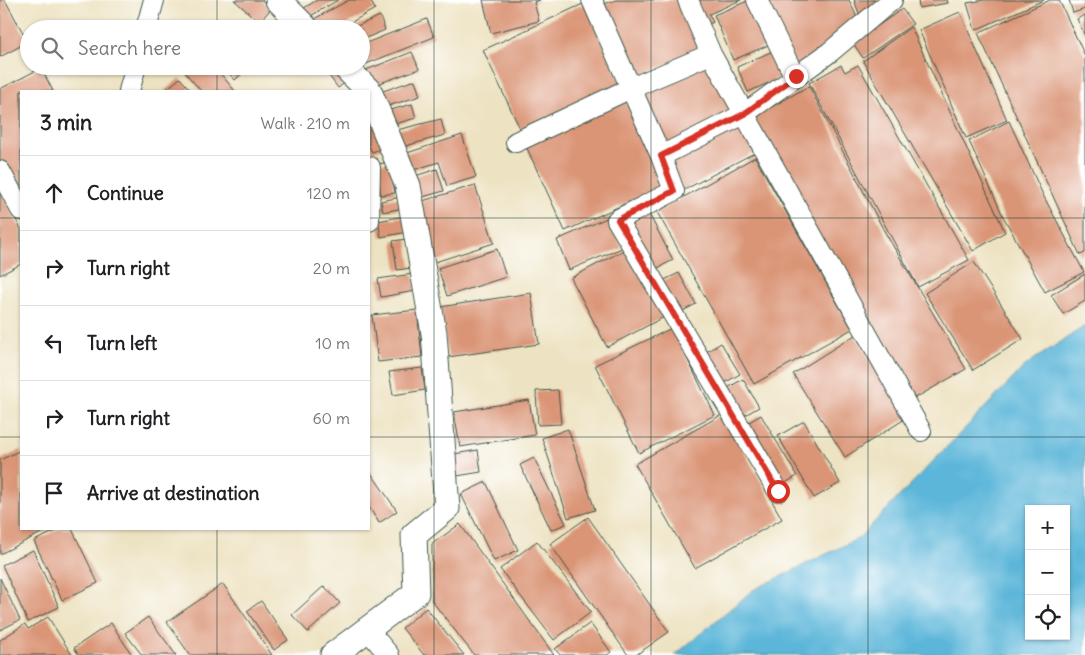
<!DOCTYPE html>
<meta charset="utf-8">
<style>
body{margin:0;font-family:Delius,sans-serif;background:#f2f2f2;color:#202124}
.controls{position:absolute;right:15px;bottom:15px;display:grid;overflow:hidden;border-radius:0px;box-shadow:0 1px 4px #0004}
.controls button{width:45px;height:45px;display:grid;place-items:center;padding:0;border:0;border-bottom:1px solid #e0e0e0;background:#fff;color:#202124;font:25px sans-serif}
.stop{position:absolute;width:15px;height:15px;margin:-11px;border:4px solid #d93025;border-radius:50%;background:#fff}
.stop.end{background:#d93025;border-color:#fff;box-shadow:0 1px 5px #0008}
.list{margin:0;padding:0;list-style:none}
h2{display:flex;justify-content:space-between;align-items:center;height:65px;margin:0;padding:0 20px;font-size:21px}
h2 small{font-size:16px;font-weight:400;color:#757577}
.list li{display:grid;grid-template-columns:32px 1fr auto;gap:15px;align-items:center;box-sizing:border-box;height:75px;padding:0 20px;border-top:1px solid #e0e0e0}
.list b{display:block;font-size:19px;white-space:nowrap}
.list em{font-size:16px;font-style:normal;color:#757577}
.icon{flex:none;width:28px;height:28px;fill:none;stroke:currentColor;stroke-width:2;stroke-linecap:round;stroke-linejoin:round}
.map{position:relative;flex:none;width:1085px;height:655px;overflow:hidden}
.search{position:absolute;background:#fff;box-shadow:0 1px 4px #0004;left:20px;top:20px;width:350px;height:55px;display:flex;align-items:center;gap:12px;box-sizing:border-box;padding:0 18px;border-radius:28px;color:#757577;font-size:19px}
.panel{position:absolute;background:#fff;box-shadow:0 1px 4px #0004;left:20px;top:90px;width:350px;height:440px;border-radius:0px}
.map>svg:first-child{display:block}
.water{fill:#5bb6d9;stroke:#3d7a86;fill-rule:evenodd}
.building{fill:#da9476}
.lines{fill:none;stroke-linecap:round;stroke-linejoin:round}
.minor-casing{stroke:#3e5649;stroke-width:22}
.tertiary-casing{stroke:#3e5649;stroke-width:27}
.minor{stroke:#fff;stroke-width:20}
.tertiary{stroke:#fff;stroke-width:25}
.route{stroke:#d93025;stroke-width:6}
.grid{fill:none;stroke:#1f3d34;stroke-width:1;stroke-opacity:0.55}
</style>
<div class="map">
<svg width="1085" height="655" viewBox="0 0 1085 655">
<rect width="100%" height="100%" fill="#fff"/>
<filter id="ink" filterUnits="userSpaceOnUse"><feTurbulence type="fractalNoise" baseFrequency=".02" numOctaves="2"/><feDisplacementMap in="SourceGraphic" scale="10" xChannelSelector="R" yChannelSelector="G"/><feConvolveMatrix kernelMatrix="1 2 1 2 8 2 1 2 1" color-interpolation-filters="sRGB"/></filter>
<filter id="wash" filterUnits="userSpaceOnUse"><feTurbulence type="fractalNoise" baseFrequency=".0096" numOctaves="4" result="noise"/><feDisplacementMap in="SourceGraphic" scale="20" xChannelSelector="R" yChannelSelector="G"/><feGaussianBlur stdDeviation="1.12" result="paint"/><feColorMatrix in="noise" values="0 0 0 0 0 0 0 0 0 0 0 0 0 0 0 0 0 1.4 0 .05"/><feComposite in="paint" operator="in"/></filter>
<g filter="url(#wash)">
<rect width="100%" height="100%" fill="#ede2c1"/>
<path class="water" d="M 1085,326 L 1085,655 L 675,655 L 753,590 L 859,538 L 1027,364 ZM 1029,509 L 1066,509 L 1066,636 L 1029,636 Z"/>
<g id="blocks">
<path class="building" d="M 0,0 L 5,0 L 28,42 L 0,57 Z
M 234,0 L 262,0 L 271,9 L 259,22 Z
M 317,0 L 338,0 L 309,17 L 304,8 Z
M 349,0 L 370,0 L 375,9 L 339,29 L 319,29 L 314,19 Z
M 483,0 L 540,0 L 534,2 L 539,21 L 491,33 Z
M 616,0 L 681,0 L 701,50 L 637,77 L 601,5 Z
M 693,0 L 741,0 L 709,14 L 713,22 L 705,26 Z
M 750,0 L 771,44 L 733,60 L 714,15 Z
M 766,0 L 849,0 L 859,22 L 795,68 Z
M 854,0 L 887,0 L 860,16 Z
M 918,0 L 947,0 L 948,3 L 919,8 Z
M 984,0 L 1044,0 L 975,30 L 967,3 Z
M 1050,0 L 1059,0 L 1085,56 L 1085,253 L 1080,255 L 978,33 Z
M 1069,0 L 1085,0 L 1085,9 L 1073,13 Z
M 585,3 L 622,85 L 521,131 L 483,50 Z
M 902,9 L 913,24 L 863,58 L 853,43 Z
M 960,12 L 1007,120 L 966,138 L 919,30 Z
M 1085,15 L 1085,36 L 1077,19 Z
M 280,16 L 289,29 L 262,29 Z
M 380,16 L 385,30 L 361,40 L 361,29 L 350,29 Z
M 427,19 L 434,37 L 361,66 L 361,45 Z
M 911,27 L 1005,232 L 973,251 L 863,61 Z
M 773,51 L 784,76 L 748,92 L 737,67 Z
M 412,52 L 419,69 L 372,86 L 366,70 Z
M 709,60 L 734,113 L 667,145 L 642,91 Z
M 841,65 L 845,72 L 858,65 L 969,260 L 918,287 L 809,83 Z
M 186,66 L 214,66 L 235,91 L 201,91 L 182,69 Z
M 222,66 L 250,66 L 235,80 Z
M 322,66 L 334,66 L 346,82 L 338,88 Z
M 41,68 L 53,91 L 21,91 L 21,200 L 0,160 L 0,89 Z
M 180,78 L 191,91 L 164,91 Z
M 415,80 L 420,96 L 388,106 L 383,91 Z
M 809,86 L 883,229 L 966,369 L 908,402 L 750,119 Z
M 625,99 L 664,186 L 565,231 L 525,144 Z
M 412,104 L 416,118 L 391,125 L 387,111 Z
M 369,115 L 386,147 L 372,152 L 369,146 Z
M 441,119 L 445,135 L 402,147 L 397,130 Z
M 1009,121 L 1044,197 L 1084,272 L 1045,292 L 1003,216 L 969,141 Z
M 738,122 L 754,153 L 684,190 L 667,159 Z
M 462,135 L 476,177 L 447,186 L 439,162 L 410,171 L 404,154 Z
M 755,157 L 852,329 L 754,384 L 657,212 Z
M 391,162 L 395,193 L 381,195 L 377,164 Z
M 437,169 L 444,191 L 419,198 L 412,177 Z
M 475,185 L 494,243 L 435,262 L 416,203 Z
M 0,190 L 21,229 L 21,264 L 0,275 Z
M 401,197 L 403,208 L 383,212 L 381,201 Z
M 647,210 L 673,260 L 652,271 L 625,222 Z
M 405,216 L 408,232 L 381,237 L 378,221 Z
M 609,217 L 622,248 L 569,270 L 557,240 Z
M 407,239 L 411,268 L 397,270 L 393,241 Z
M 628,248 L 664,317 L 607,347 L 571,278 Z
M 497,249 L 506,277 L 447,296 L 438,268 Z
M 974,262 L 1023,339 L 973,370 L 925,293 Z
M 679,273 L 696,304 L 677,314 L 660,282 Z
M 413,274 L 416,291 L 381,297 L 378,279 Z
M 1085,274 L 1085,301 L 1063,314 L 1051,295 Z
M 531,293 L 539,344 L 448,357 L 440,307 Z
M 417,310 L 422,357 L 378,362 L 372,315 Z
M 672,328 L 715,415 L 639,453 L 595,365 Z
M 855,335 L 908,417 L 845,457 L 793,374 Z
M 721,343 L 740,374 L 721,385 L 703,354 Z
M 422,368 L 425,390 L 393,395 L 389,372 Z
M 743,379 L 759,407 L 740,418 L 724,390 Z
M 558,390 L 561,424 L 538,425 L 536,391 Z
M 529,400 L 535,435 L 460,447 L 454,412 Z
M 723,414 L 782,519 L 695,568 L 635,464 Z
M 761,415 L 797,476 L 780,486 L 744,425 Z
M 804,421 L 840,483 L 814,498 L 778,436 Z
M 568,429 L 595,510 L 568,518 L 542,438 Z
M 21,450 L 21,529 L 49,529 L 0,554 L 0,460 Z
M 478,450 L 481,472 L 457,476 L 454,454 Z
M 534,458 L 566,524 L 551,530 L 520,465 Z
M 369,470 L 397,511 L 379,523 L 369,507 Z
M 486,482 L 518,550 L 494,561 L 461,494 Z
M 588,517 L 669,632 L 636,655 L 628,655 L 550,544 Z
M 460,524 L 554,655 L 474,655 L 432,601 L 432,544 Z
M 60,529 L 72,529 L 98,583 L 62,600 L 34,541 Z
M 537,541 L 591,612 L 554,640 L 500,569 Z
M 33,550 L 59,607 L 28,622 L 2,565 Z
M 0,578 L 20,620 L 0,630 Z
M 223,584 L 272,655 L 190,655 L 167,622 Z
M 324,586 L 340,603 L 308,632 L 292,615 Z
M 261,601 L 288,640 L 274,650 L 247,611 Z
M 426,608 L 464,655 L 424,655 L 402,628 Z
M 48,617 L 72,655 L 0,655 L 0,640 L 25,624 L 28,629 Z
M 148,617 L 176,655 L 142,655 L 125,633 Z
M 111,623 L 132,655 L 79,655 L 74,648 Z
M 590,623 L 611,652 L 607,655 L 560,655 L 555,649 Z"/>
</g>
</g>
<g filter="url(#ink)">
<use href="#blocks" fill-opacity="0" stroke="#3e5649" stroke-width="1"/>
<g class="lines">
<g class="minor-casing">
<path id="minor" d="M 592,0 L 661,156 L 744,114 L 830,52 L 892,0
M 757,0 L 795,77
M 146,29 L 154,0
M 711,54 L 921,431
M 129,91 L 136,66
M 516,142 L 631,88 L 711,54 L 688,0
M 661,156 L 674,191 L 617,220 L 778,491
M 0,171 L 21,210
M 369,221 L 370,167
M 367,629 L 389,655"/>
</g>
<g class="tertiary-casing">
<path id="tertiary" d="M 278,0 L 307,29
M 333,655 L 416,593 L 414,535 L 447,508 L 434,333 L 408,186 L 369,91 L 344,66"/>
</g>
<use href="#minor" class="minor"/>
<use href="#tertiary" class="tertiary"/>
</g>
</g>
<g class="lines" filter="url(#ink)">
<path class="route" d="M 778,491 L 618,220 L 674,191 L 661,156 L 744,114 L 796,76"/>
</g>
<path class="grid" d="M 217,0 L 217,29M 434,0 L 434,655M 651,0 L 651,655M 868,0 L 868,655M 217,66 L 217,91M 0,218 L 21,218M 369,218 L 1085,218M 0,437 L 21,437M 369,437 L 1085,437M 217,529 L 217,655"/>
</svg>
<div class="controls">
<button>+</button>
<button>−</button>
<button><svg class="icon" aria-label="locate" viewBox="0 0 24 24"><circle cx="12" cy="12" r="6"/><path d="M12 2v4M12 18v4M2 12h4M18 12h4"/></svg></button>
</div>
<div class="stop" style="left:778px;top:491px"></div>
<div class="stop end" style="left:796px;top:76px"></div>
<div class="search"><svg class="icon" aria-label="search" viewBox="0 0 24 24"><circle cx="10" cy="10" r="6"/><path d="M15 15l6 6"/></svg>Search here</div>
<section class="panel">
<h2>3 min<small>Walk · 210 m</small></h2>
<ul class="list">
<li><svg class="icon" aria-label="ahead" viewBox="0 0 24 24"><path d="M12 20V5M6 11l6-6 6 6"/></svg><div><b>Continue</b></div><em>120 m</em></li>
<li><svg class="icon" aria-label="right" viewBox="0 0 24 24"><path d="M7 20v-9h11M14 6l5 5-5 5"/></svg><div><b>Turn right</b></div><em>20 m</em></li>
<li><svg class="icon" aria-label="left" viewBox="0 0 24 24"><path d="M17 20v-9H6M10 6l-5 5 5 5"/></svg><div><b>Turn left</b></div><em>10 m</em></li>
<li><svg class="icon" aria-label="right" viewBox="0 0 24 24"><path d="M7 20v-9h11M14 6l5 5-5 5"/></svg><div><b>Turn right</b></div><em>60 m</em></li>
<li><svg class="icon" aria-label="arrive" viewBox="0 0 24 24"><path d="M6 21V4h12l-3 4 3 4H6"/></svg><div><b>Arrive at destination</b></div></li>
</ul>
</section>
</div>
